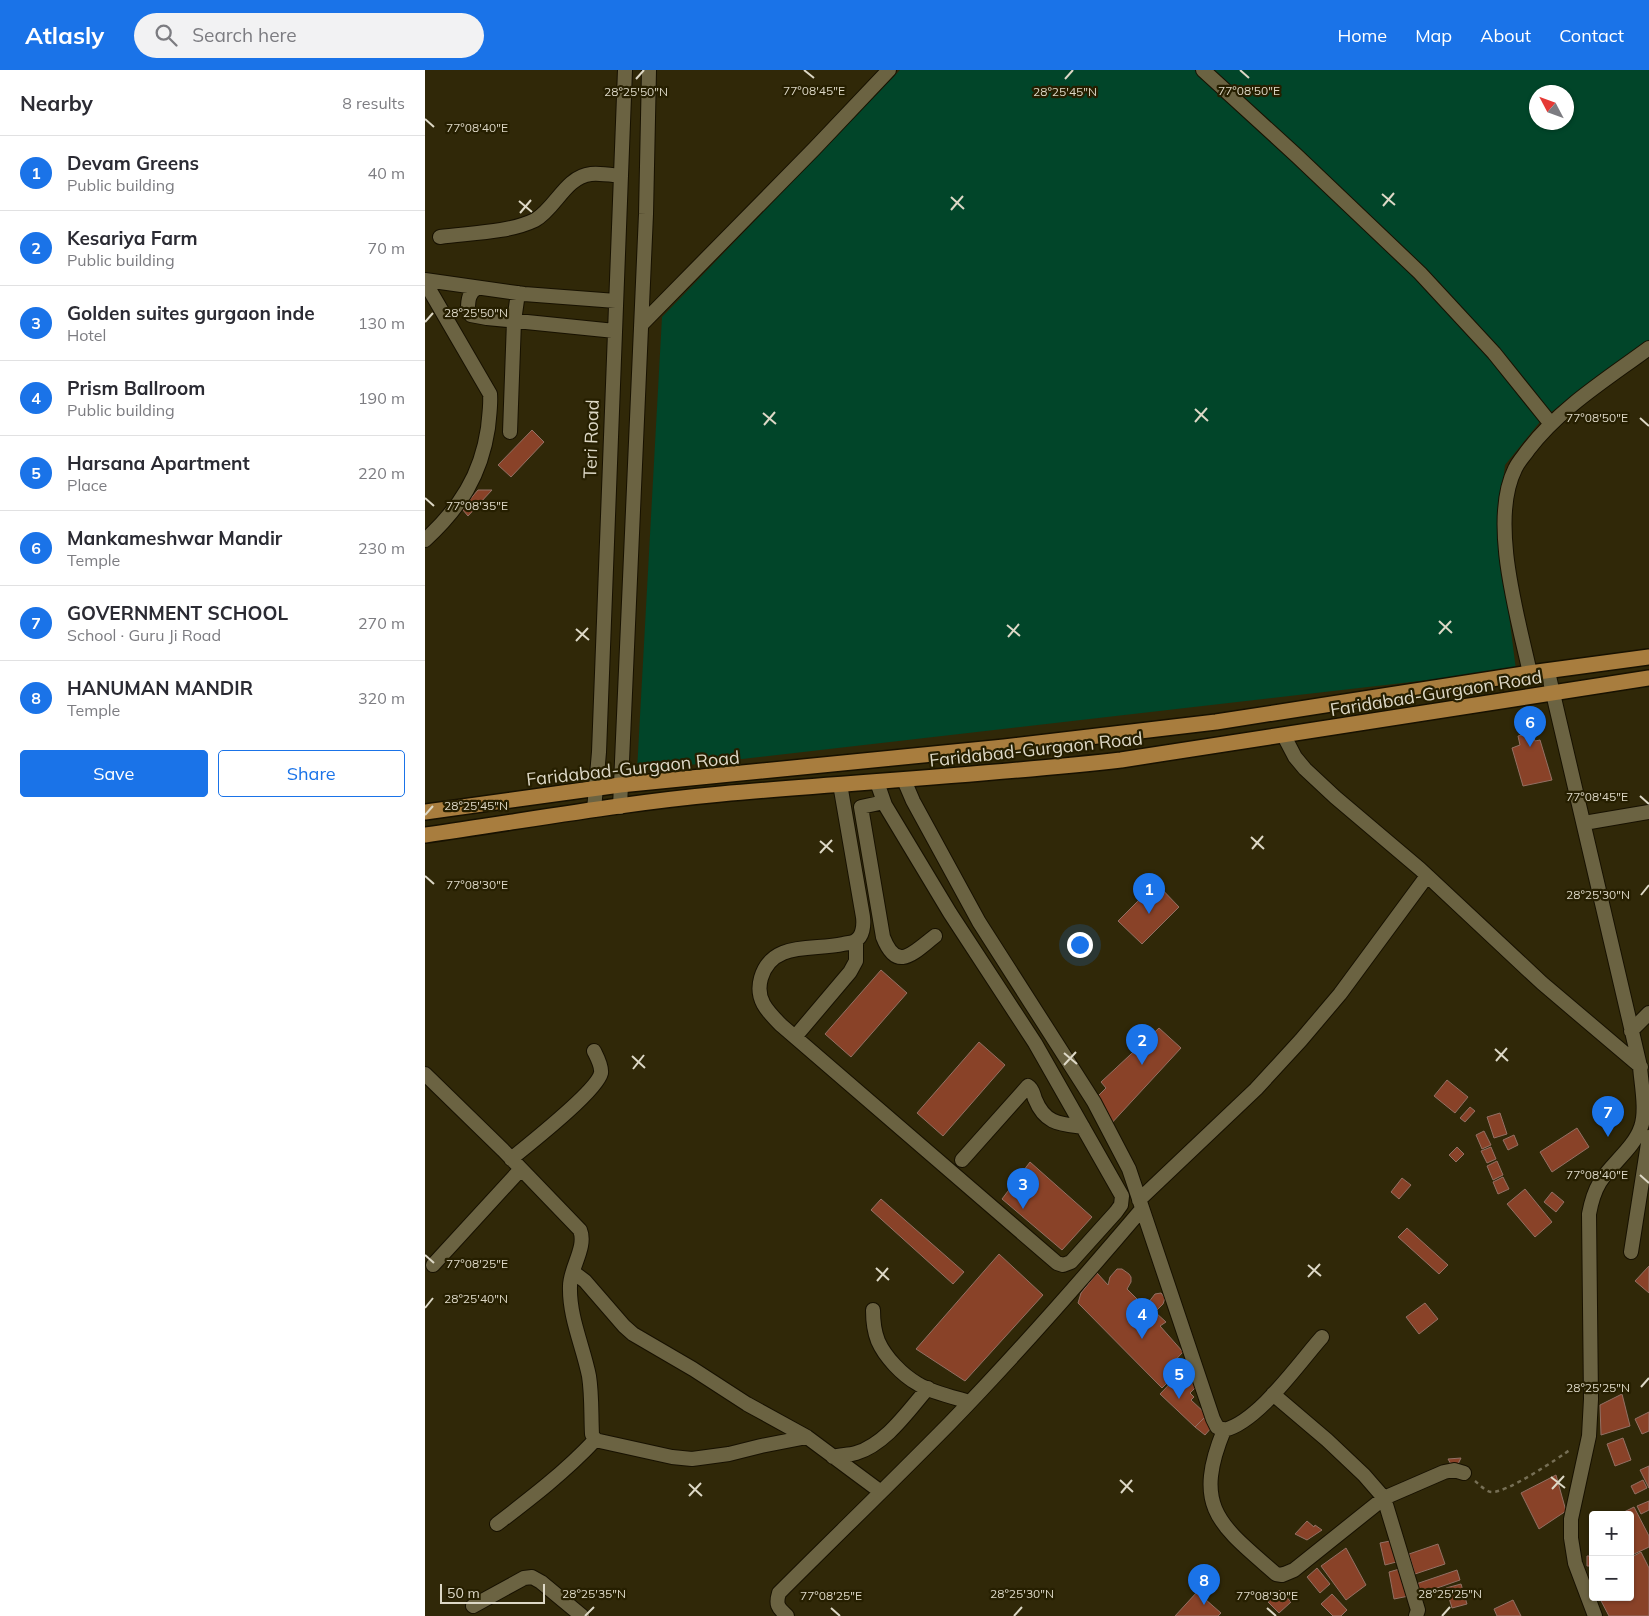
<!DOCTYPE html>
<meta charset="utf-8">
<style>
body{margin:0;font-family:Mulish,sans-serif;background:#f2f2f3;color:#2b2b33}
.controls{position:absolute;right:15px;bottom:15px;display:grid;overflow:hidden;border-radius:5px;box-shadow:0 1px 4px #0004}
.controls button{width:45px;height:45px;display:grid;place-items:center;padding:0;border:0;border-bottom:1px solid #e1e1e2;background:#fff;color:#2b2b33;font:25px sans-serif}
.compass{position:absolute;left:1104px;top:15px;width:45px;height:45px;border-radius:50%;background:#fff;box-shadow:0 1px 4px #0004;rotate:311deg}
.scale{position:absolute;left:15px;bottom:12px;width:105px;box-sizing:border-box;padding-left:5px;border:2px solid #ddd8c6;border-top:0;font-size:14px;line-height:18px;white-space:nowrap;color:#ddd8c6;-webkit-text-stroke:4px #261f00;paint-order:stroke}
.you{position:absolute;left:654px;top:874px;width:18px;height:18px;margin:-12px;border:4px solid #fff;border-radius:50%;background:#1a73e8;box-shadow:0 0 0 8px #1a73e833}
.badge{display:grid;place-items:center;width:32px;height:32px;border-radius:50%;background:#1a73e8;color:#fff;font-size:16px;font-weight:700}
.pin{position:absolute;translate:-50% -41px;filter:drop-shadow(0 1px 2px #0008)}
.pin::after{content:'';position:absolute;top:26px;width:18px;height:15px;background:inherit;clip-path:polygon(0 0,100% 0,50% 100%)}
.list{margin:0;padding:0;list-style:none}
h2{display:flex;justify-content:space-between;align-items:center;height:65px;margin:0;padding:0 20px;font-size:21px}
h2 small{font-size:16px;font-weight:400;color:#7c7c81}
.list li{display:grid;grid-template-columns:32px 1fr auto;gap:15px;align-items:center;box-sizing:border-box;height:75px;padding:0 20px;border-top:1px solid #e1e1e2}
.list b{display:block;font-size:19px;white-space:nowrap}
.list p{margin:0;font-size:16px;white-space:nowrap;color:#7c7c81}
.list em{font-size:16px;font-style:normal;color:#7c7c81}
.actions{display:flex;gap:10px;padding:15px 20px}
.actions a{flex:1;padding:11px 0;border:1px solid #1a73e8;border-radius:5px;text-align:center;font-size:18px;color:#1a73e8}
.actions .main{background:#1a73e8;color:#fff}
.icon{flex:none;width:28px;height:28px;fill:none;stroke:currentColor;stroke-width:2;stroke-linecap:round;stroke-linejoin:round}
.map{position:relative;flex:none;width:1224px;height:1546px;overflow:hidden}
header{display:flex;align-items:center;gap:30px;box-sizing:border-box;height:70px;padding:0 25px;background:#1a73e8;color:#fff}
header strong{font-size:24px}
nav{display:flex;gap:28px;margin-inline-start:auto;font-size:18px}
.search{width:350px;height:45px;background:#f2f2f3;display:flex;align-items:center;gap:12px;box-sizing:border-box;padding:0 18px;border-radius:28px;color:#7c7c81;font-size:19px}
main{display:flex}
aside{flex:1;background:#fff}
.map>svg:first-child{display:block}
.green{fill:#014529;fill-rule:evenodd}
.building{fill:#894228;stroke:#937064}
.lines{fill:none;stroke-linecap:round;stroke-linejoin:round}
.minor-casing{stroke:#171100;stroke-width:16}
.major-casing{stroke:#171100;stroke-width:18}
.path{stroke:#766f55;stroke-width:2.5;stroke-dasharray:4 4;stroke-linecap:butt}
.minor{stroke:#6b6342;stroke-width:14}
.major{stroke:#a87d3e;stroke-width:15}
.ticks{fill:none;stroke:#ddd8c6;stroke-width:2}
.labels{text-anchor:middle;dominant-baseline:central;stroke-width:4.5;stroke-linejoin:round;paint-order:stroke}
.street-label{font-size:18px;fill:#ddd8c6;stroke:#261f00}
.ticks-label{font-size:12px;text-anchor:middle;fill:#ddd8c6;stroke:#261f00;stroke-width:4.5;stroke-linejoin:round;paint-order:stroke}
</style>
<header>
<strong>Atlasly</strong>
<div class="search"><svg class="icon" aria-label="search" viewBox="0 0 24 24"><circle cx="10" cy="10" r="6"/><path d="M15 15l6 6"/></svg>Search here</div>
<nav><a>Home</a><a>Map</a><a>About</a><a>Contact</a></nav>
</header>
<main>
<aside>
<h2>Nearby<small>8 results</small></h2>
<ul class="list">
<li><span class="badge">1</span><div><b>Devam Greens</b><p>Public building</p></div><em>40 m</em></li>
<li><span class="badge">2</span><div><b>Kesariya Farm</b><p>Public building</p></div><em>70 m</em></li>
<li><span class="badge">3</span><div><b>Golden suites gurgaon inde</b><p>Hotel</p></div><em>130 m</em></li>
<li><span class="badge">4</span><div><b>Prism Ballroom</b><p>Public building</p></div><em>190 m</em></li>
<li><span class="badge">5</span><div><b>Harsana Apartment</b><p>Place</p></div><em>220 m</em></li>
<li><span class="badge">6</span><div><b>Mankameshwar Mandir</b><p>Temple</p></div><em>230 m</em></li>
<li><span class="badge">7</span><div><b>GOVERNMENT SCHOOL</b><p>School · Guru Ji Road</p></div><em>270 m</em></li>
<li><span class="badge">8</span><div><b>HANUMAN MANDIR</b><p>Temple</p></div><em>320 m</em></li>
</ul>
<div class="actions"><a class="main">Save</a><a>Share</a></div>
</aside>
<div class="map">
<svg width="1224" height="1546" viewBox="0 0 1224 1546">
<rect width="100%" height="100%" fill="#302808"/>
<path class="green" d="M 475,0 L 1224,0 L 1224,271 L 1118,348 L 1080,395 L 1073,459 L 1091,600 L 212,701 L 237,247 ZM 1112,22 L 1142,22 L 1142,52 L 1112,52 Z"/>
<path class="building" d="M 107,360 L 119,372 L 86,407 L 73,395 Z
M 53,420 L 67,420 L 43,446 L 37,439 Z
M 1107,662 L 1110,671 L 1115,670 L 1127,710 L 1098,716 L 1087,678 L 1095,675 L 1093,666 Z
M 731,813 L 754,837 L 717,874 L 693,851 Z
M 456,900 L 482,923 L 426,987 L 400,964 Z
M 734,958 L 756,978 L 684,1056 L 671,1028 L 681,1018 L 676,1012 Z
M 554,972 L 580,995 L 518,1066 L 492,1043 Z
M 1022,1010 L 1043,1027 L 1030,1043 L 1009,1026 Z
M 1045,1037 L 1050,1041 L 1040,1052 L 1035,1048 Z
M 1075,1043 L 1082,1064 L 1069,1068 L 1062,1047 Z
M 1152,1058 L 1164,1077 L 1127,1102 L 1115,1082 Z
M 1059,1061 L 1066,1075 L 1057,1079 L 1051,1065 Z
M 1089,1065 L 1093,1075 L 1083,1080 L 1078,1070 Z
M 1032,1077 L 1039,1084 L 1031,1092 L 1024,1085 Z
M 1066,1077 L 1071,1089 L 1062,1093 L 1056,1081 Z
M 1072,1091 L 1078,1105 L 1068,1110 L 1062,1096 Z
M 605,1092 L 667,1147 L 637,1180 L 577,1129 Z
M 1078,1107 L 1084,1119 L 1073,1124 L 1068,1112 Z
M 977,1108 L 986,1115 L 974,1129 L 966,1122 Z
M 1100,1119 L 1127,1152 L 1110,1167 L 1082,1134 Z
M 1127,1122 L 1139,1132 L 1131,1142 L 1119,1132 Z
M 456,1129 L 539,1202 L 528,1214 L 446,1140 Z
M 982,1158 L 1023,1195 L 1014,1204 L 973,1167 Z
M 574,1184 L 618,1225 L 540,1311 L 491,1279 Z
M 1224,1196 L 1224,1223 L 1210,1211 Z
M 692,1199 L 697,1199 L 704,1204 L 706,1207 L 706,1212 L 702,1219 L 720,1237 L 730,1224 L 736,1223 L 740,1228 L 738,1234 L 730,1242 L 741,1252 L 735,1256 L 758,1282 L 740,1301 L 747,1308 L 737,1318 L 653,1233 L 656,1223 L 672,1203 L 683,1215 L 685,1207 Z
M 1000,1233 L 1013,1249 L 994,1264 L 981,1247 Z
M 758,1300 L 773,1315 L 765,1323 L 769,1327 L 766,1330 L 782,1345 L 770,1357 L 735,1324 Z
M 1197,1324 L 1205,1356 L 1176,1365 L 1175,1335 Z
M 1224,1342 L 1224,1361 L 1217,1364 L 1210,1349 Z
M 782,1345 L 787,1357 L 780,1365 L 770,1357 Z
M 1198,1368 L 1206,1390 L 1190,1396 L 1182,1374 Z
M 1036,1388 L 1032,1396 L 1027,1396 L 1023,1389 Z
M 1224,1396 L 1224,1418 L 1215,1400 Z
M 1131,1405 L 1141,1441 L 1114,1459 L 1096,1423 Z
M 1218,1410 L 1222,1418 L 1210,1424 L 1206,1416 Z
M 1224,1431 L 1224,1440 L 1216,1444 L 1212,1436 Z
M 1209,1437 L 1224,1466 L 1224,1477 L 1205,1486 L 1205,1445 L 1193,1445 Z
M 882,1451 L 889,1457 L 890,1455 L 897,1460 L 882,1470 L 870,1464 Z
M 970,1470 L 975,1491 L 960,1495 L 955,1473 Z
M 1013,1474 L 1020,1494 L 990,1504 L 984,1484 Z
M 921,1478 L 941,1515 L 921,1530 L 896,1496 Z
M 1216,1482 L 1224,1498 L 1224,1546 L 1184,1546 L 1174,1527 L 1205,1527 L 1205,1488 Z
M 1162,1486 L 1168,1486 L 1168,1496 L 1162,1496 Z
M 892,1498 L 905,1514 L 895,1523 L 882,1507 Z
M 978,1498 L 984,1526 L 969,1529 L 964,1502 Z
M 1032,1500 L 1035,1510 L 995,1524 L 991,1514 Z
M 1036,1514 L 1042,1534 L 1027,1538 L 1021,1518 Z
M 855,1520 L 866,1532 L 854,1543 L 843,1532 Z
M 772,1522 L 796,1543 L 793,1546 L 750,1546 Z
M 907,1524 L 922,1540 L 916,1546 L 908,1546 L 896,1534 Z
M 1088,1530 L 1096,1546 L 1072,1546 L 1069,1539 Z"/>
<g class="lines">
<g class="minor-casing">
<path id="minor" d="M 778,0 L 872,86 L 995,203 L 1069,283 L 1126,354
M 15,167 C 44,163 83,163 110,150 C 131,138 140,107 166,104 C 175,103 187,105 196,106
M 0,210 L 99,224 L 191,231
M 0,212 L 65,324 C 66,335 64,346 63,358 C 56,405 35,438 0,470
M 52,218 C 44,222 43,230 43,239 L 46,245 L 62,248 L 190,261
M 216,255 L 390,78 L 464,0
M 85,362 L 89,251 L 93,223
M 1123,602 L 1215,996 C 1216,1013 1222,1040 1216,1057 C 1209,1078 1187,1093 1175,1112 C 1169,1122 1166,1133 1164,1144 L 1166,1329 L 1164,1366 L 1146,1449 L 1146,1468 L 1150,1493 L 1170,1546
M 1105,603 C 1093,548 1064,451 1090,399 C 1093,392 1099,386 1103,380 C 1135,338 1182,309 1224,278
M 859,666 L 870,687 L 880,699 L 910,727 L 995,799 L 1117,913 L 1216,997
M 479,710 L 488,731 L 554,852 L 669,1032 L 704,1099 L 788,1349 L 792,1357 L 799,1360 C 833,1352 873,1294 897,1267
M 415,714 L 438,847 C 439,855 438,867 430,871 C 427,873 422,873 418,874 C 389,881 347,870 336,908 C 330,929 342,941 356,955 L 632,1193 L 638,1195 L 646,1192 L 691,1142 L 696,1135 L 697,1126 L 610,973 L 525,843 L 460,735 L 452,712
M 459,732 L 436,737 L 458,867 C 472,903 488,883 510,866
M 195,737 L 221,144 L 224,0
M 169,740 L 174,682 L 200,0
M 1159,753 L 1224,742
M 1206,961 L 1224,943
M 370,967 L 425,902 L 431,891 L 431,871
M 0,1004 L 78,1080 L 155,1160 C 162,1177 145,1198 145,1216 C 144,1247 158,1276 164,1306 C 167,1325 166,1345 167,1364 L 170,1370 L 247,1387 L 267,1389 L 304,1384 L 336,1376 L 382,1367
M 86,1089 C 103,1075 172,1021 176,1003 C 177,996 172,987 169,981
M 537,1090 L 603,1016 C 608,1019 608,1024 610,1029 C 620,1054 635,1054 658,1057
M 714,1130 L 831,1019 L 876,970 L 915,924 L 1002,806
M 1206,1182 L 1224,1067
M 8,1195 L 96,1099
M 148,1202 L 160,1211 L 199,1256 L 208,1264 L 268,1299 L 322,1334 L 382,1367 L 456,1422
M 448,1240 C 448,1251 449,1261 453,1271 C 460,1287 477,1305 493,1314 C 508,1323 528,1327 545,1332
M 848,1324 L 902,1370 L 939,1405 L 959,1428 L 993,1540 L 991,1546
M 799,1360 C 767,1438 795,1455 851,1504 L 857,1505 L 869,1500 L 959,1428 L 1019,1402 L 1029,1400 L 1039,1403
M 408,1387 C 416,1385 424,1385 431,1383 C 461,1374 483,1341 503,1318
M 72,1454 C 106,1428 140,1402 170,1370
M 48,1536 L 99,1508 L 107,1507 L 116,1512 L 157,1546
M 362,1546 C 354,1538 350,1536 354,1523 C 411,1466 469,1410 525,1353 C 592,1284 655,1212 717,1139"/>
</g>
<g class="major-casing">
<path id="major" d="M 0,742 L 195,715 L 579,677 L 791,652 L 1105,603 L 1224,587
M 0,765 C 99,751 197,733 296,724 C 430,712 563,705 696,690 L 1224,608"/>
</g>
<path class="path" d="M 1050,1411 C 1055,1415 1060,1421 1066,1422 C 1080,1424 1134,1388 1146,1379"/>
<use href="#minor" class="minor"/>
<use href="#major" class="major"/>
</g>
<path class="ticks" d="M 379,0 L 389,8M 815,0 L 824,8M 211,9 L 219,0M 640,9 L 648,0M 0,49 L 9,57M 957,124 L 970,135M 526,127 L 539,139M 94,131 L 107,142M 958,136 L 969,123M 526,140 L 538,126M 95,143 L 106,130M 0,252 L 8,243M 770,339 L 783,351M 338,343 L 351,354M 1215,348 L 1224,356M 770,352 L 782,338M 339,355 L 350,342M 0,428 L 9,436M 1014,551 L 1027,563M 582,555 L 595,566M 151,559 L 164,570M 1014,564 L 1026,551M 583,567 L 594,554M 151,571 L 163,558M 1215,726 L 1224,734M 0,745 L 8,736M 826,767 L 839,779M 395,771 L 408,782M 827,779 L 838,766M 395,783 L 407,770M 0,806 L 9,814M 1216,825 L 1224,815M 1070,979 L 1083,991M 639,983 L 652,994M 207,986 L 220,998M 1071,991 L 1082,978M 639,995 L 651,982M 208,999 L 219,985M 1215,1105 L 1224,1113M 0,1185 L 9,1193M 883,1195 L 896,1206M 451,1198 L 464,1210M 883,1207 L 895,1194M 452,1211 L 463,1198M 0,1238 L 8,1228M 1216,1317 L 1224,1308M 1126,1407 L 1140,1418M 695,1410 L 708,1422M 264,1414 L 277,1426M 1127,1419 L 1139,1406M 696,1423 L 707,1410M 264,1426 L 276,1413M 406,1538 L 415,1546M 842,1538 L 851,1546M 160,1546 L 169,1537M 589,1546 L 597,1537M 1017,1546 L 1025,1537"/>
<g class="labels">
<g class="street-label">
<text transform="translate(166 369) rotate(-88)">Teri Road</text>
<text transform="translate(1011 623) rotate(-9)">Faridabad-Gurgaon Road</text>
<text transform="translate(611 679) rotate(-6)">Faridabad-Gurgaon Road</text>
<text transform="translate(208 698) rotate(-6)">Faridabad-Gurgaon Road</text>
</g>
</g>
<g class="ticks-label">
<text x="389" y="25">77°08'45"E</text>
<text x="824" y="25">77°08'50"E</text>
<text x="211" y="26">28°25'50"N</text>
<text x="640" y="26">28°25'45"N</text>
<text x="52" y="62">77°08'40"E</text>
<text x="51" y="247">28°25'50"N</text>
<text x="1172" y="352">77°08'50"E</text>
<text x="52" y="440">77°08'35"E</text>
<text x="1172" y="731">77°08'45"E</text>
<text x="51" y="740">28°25'45"N</text>
<text x="52" y="819">77°08'30"E</text>
<text x="1173" y="829">28°25'30"N</text>
<text x="1172" y="1109">77°08'40"E</text>
<text x="52" y="1198">77°08'25"E</text>
<text x="51" y="1233">28°25'40"N</text>
<text x="1173" y="1322">28°25'25"N</text>
<text x="169" y="1528">28°25'35"N</text>
<text x="597" y="1528">28°25'30"N</text>
<text x="1025" y="1528">28°25'25"N</text>
<text x="406" y="1530">77°08'25"E</text>
<text x="842" y="1530">77°08'30"E</text>
</g>
</svg>
<div class="controls">
<button>+</button>
<button>−</button>
</div>
<svg class="compass" viewBox="-18 -18 36 36"><path d="M0-13l5 13h-10z" fill="#e53935"/><path d="M0 13l5-13h-10z" fill="#7c7c81"/></svg>
<div class="scale">50 m</div>
<div class="you"></div>
<div class="pin badge" style="left:724px;top:844px">1</div>
<div class="pin badge" style="left:717px;top:995px">2</div>
<div class="pin badge" style="left:598px;top:1139px">3</div>
<div class="pin badge" style="left:717px;top:1269px">4</div>
<div class="pin badge" style="left:754px;top:1329px">5</div>
<div class="pin badge" style="left:1105px;top:677px">6</div>
<div class="pin badge" style="left:1183px;top:1067px">7</div>
<div class="pin badge" style="left:779px;top:1535px">8</div>
</div>
</main>
